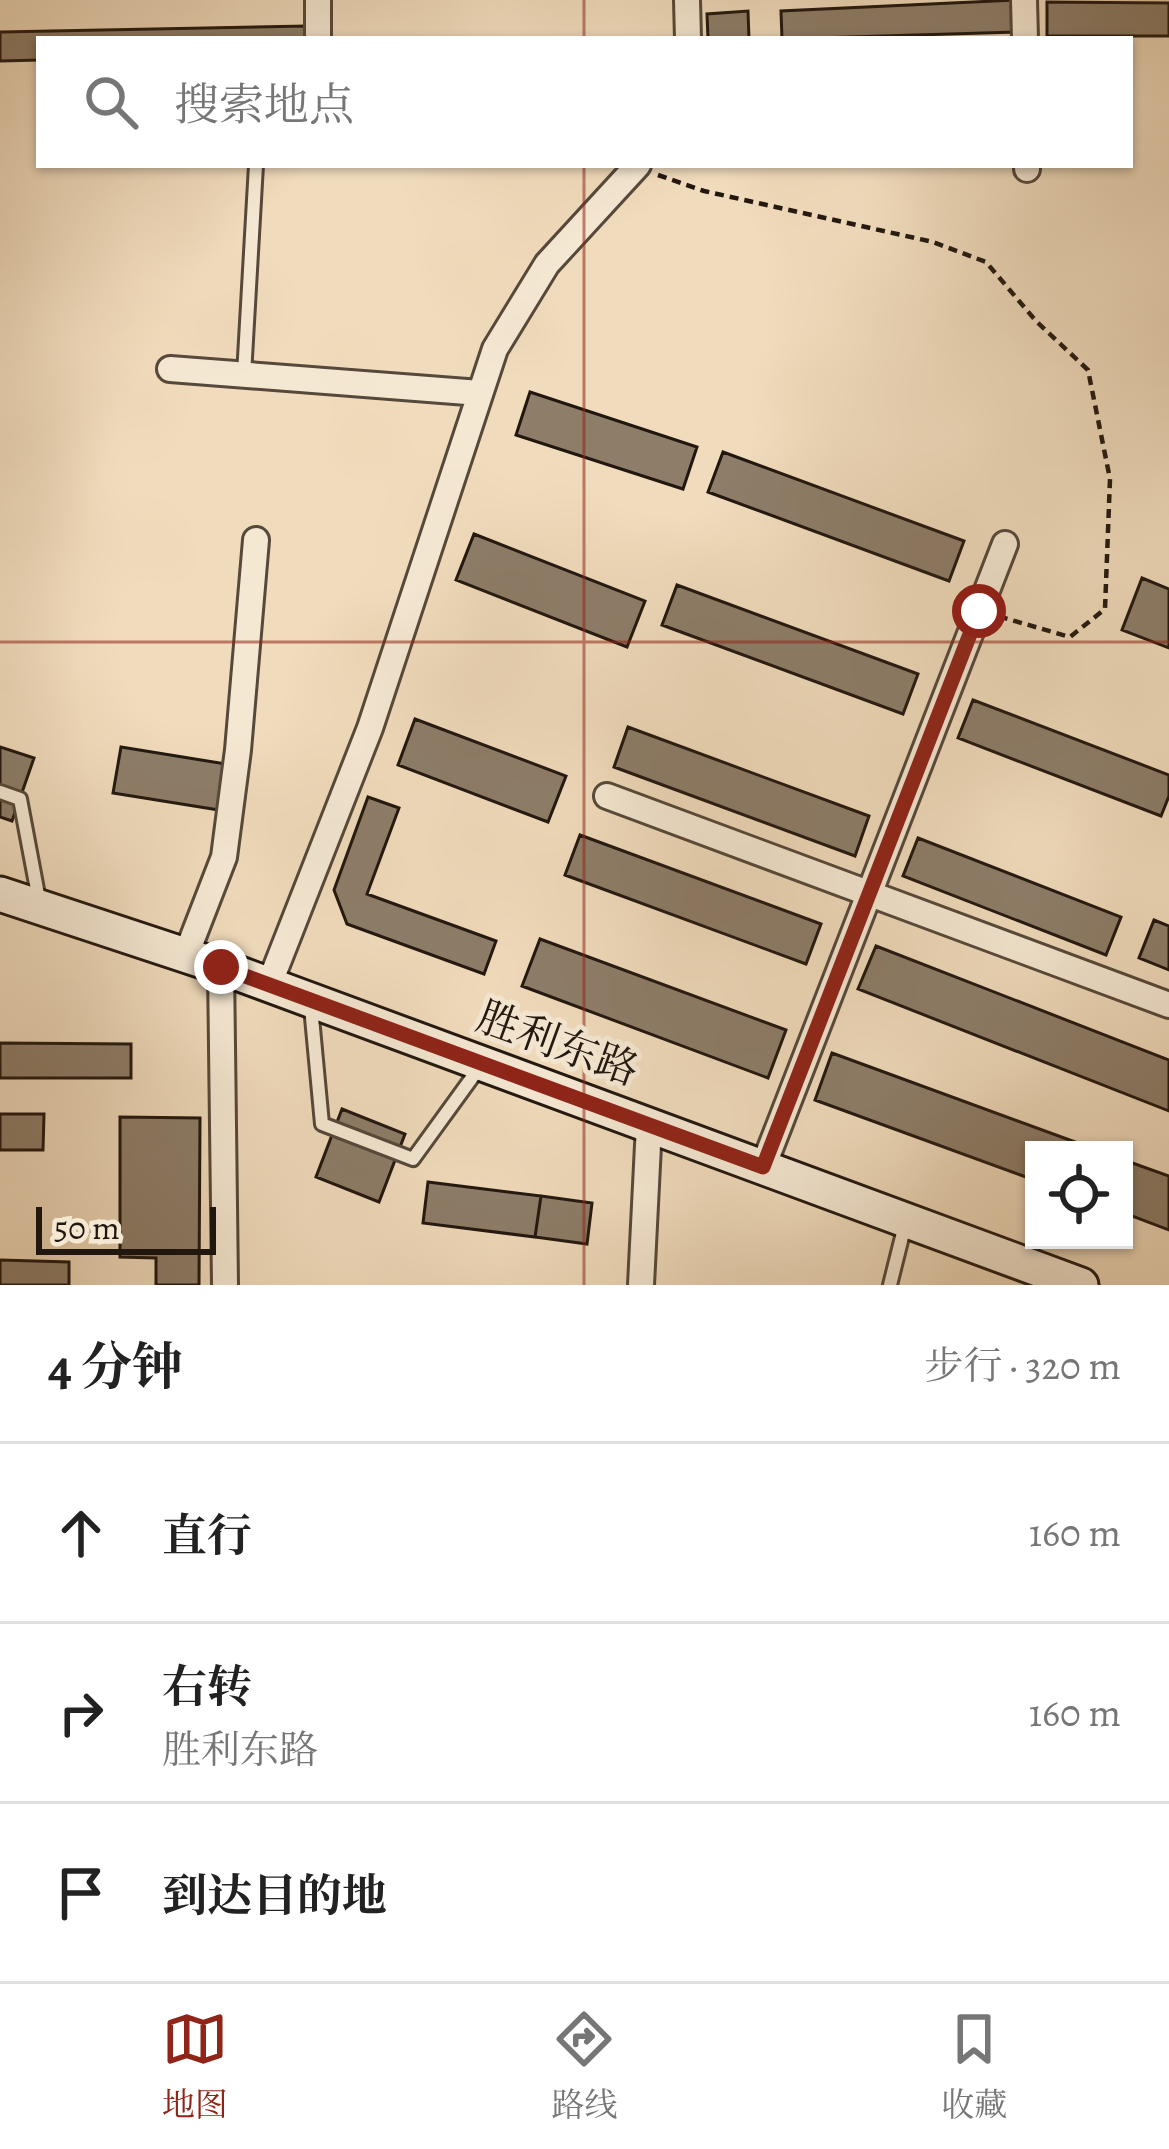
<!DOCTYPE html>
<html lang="zh">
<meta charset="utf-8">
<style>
body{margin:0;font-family:Alegreya,"Noto Serif SC",serif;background:#f6f6f6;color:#222}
.controls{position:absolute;right:36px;bottom:36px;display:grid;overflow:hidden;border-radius:0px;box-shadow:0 3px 9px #0004}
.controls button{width:108px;height:108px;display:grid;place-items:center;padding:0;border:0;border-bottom:3px solid #e0e0e0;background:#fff;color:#222;font:60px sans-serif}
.scale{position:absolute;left:36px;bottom:30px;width:180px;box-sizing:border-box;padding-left:12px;border:6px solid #22170f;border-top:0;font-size:33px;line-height:42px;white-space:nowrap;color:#22170f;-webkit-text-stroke:9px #f5e8d3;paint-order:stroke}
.stop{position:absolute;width:36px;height:36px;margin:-27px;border:9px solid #8f2418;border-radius:50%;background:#fff}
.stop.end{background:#8f2418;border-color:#fff;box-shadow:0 3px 12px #0008}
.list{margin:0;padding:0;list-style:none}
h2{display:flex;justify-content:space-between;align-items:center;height:156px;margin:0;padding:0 48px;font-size:51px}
h2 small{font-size:39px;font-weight:400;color:#767676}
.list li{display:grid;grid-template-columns:78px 1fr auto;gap:36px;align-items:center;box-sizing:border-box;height:180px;padding:0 48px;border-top:3px solid #e0e0e0}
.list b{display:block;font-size:45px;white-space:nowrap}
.list p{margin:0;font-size:39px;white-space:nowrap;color:#767676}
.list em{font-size:39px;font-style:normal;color:#767676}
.icon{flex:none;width:66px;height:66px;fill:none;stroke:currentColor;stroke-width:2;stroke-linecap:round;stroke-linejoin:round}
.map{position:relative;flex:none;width:1169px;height:1285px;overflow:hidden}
.search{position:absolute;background:#fff;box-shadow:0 3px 9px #0004;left:36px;right:36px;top:36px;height:132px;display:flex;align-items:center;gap:30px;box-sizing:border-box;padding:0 42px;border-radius:0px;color:#767676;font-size:45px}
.sheet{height:696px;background:#fff}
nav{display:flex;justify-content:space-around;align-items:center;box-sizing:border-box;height:168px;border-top:3px solid #e0e0e0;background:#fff;font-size:33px;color:#767676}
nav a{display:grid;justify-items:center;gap:6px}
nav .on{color:#8f2418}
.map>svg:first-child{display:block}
.building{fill:#8d7d69;stroke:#22170f;stroke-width:3}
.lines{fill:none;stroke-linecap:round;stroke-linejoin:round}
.service-casing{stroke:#56483a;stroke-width:18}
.minor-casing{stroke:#56483a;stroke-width:30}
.secondary-casing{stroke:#22170f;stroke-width:39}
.path{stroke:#22170f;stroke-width:4.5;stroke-dasharray:9 6;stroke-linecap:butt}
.service{stroke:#f5e8d3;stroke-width:12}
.minor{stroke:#f5e8d3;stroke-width:24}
.secondary{stroke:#f5e8d3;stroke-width:33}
.route{stroke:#8f2418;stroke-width:15}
.grid{fill:none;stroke:#8f2418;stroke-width:3;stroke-opacity:0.55}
.labels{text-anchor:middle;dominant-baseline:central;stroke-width:10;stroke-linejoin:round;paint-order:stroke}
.street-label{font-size:42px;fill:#22170f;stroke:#f5e8d3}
</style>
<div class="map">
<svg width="1169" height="1285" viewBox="0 0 1169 1285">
<rect width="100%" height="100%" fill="#f0dbbc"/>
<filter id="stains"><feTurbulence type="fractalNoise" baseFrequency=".00167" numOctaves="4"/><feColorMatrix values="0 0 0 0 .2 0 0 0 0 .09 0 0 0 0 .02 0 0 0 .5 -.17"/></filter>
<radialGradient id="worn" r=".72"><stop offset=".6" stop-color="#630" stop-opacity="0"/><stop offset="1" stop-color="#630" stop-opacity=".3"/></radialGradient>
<path class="building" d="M 1016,0 L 1017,32 L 782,39 L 781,11 Z
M 1047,2 L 1169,3 L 1169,36 L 1047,36 Z
M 748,11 L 749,39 L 708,39 L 707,14 Z
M 306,26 L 306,39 L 39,39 L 39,60 L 0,61 L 0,32 Z
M 530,392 L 697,447 L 683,489 L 516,435 Z
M 723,452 L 964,541 L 949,581 L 708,492 Z
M 474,534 L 645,601 L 627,647 L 456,580 Z
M 1142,578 L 1169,589 L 1169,648 L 1122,630 Z
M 677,585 L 918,674 L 903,714 L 662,625 Z
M 973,700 L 1169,775 L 1169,796 L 1161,816 L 958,738 Z
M 415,719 L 566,776 L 548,822 L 398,765 Z
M 628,727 L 869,816 L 855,856 L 614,767 Z
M 0,747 L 34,758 L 12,821 L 0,817 Z
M 121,747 L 232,765 L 225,811 L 113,793 Z
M 368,797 L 399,808 L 367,894 L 496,941 L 484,974 L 347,924 L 334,890 Z
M 580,835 L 821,924 L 806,964 L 565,875 Z
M 918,838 L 1121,917 L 1106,955 L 903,876 Z
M 1154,920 L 1169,926 L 1169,970 L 1139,958 Z
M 540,939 L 786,1030 L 768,1078 L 522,986 Z
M 876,946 L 1169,1060 L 1169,1111 L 858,989 Z
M 0,1043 L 131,1044 L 131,1078 L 0,1078 Z
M 832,1053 L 1097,1150 L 1034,1150 L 1034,1180 L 815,1100 Z
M 342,1109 L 405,1134 L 379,1202 L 316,1177 Z
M 0,1114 L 44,1114 L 43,1150 L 0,1150 Z
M 120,1117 L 200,1118 L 199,1285 L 156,1285 L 156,1258 L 120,1257 Z
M 1124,1160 L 1169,1176 L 1169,1230 L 1124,1213 Z
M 428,1182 L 541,1196 L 535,1237 L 423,1223 Z
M 541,1196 L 592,1203 L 587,1244 L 535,1237 Z
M 0,1260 L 69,1262 L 69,1285 L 0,1285 Z"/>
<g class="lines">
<g class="service-casing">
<path id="service" d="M 244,375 L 256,165
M 0,792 L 20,799 L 39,900
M 311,1007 L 322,1124 L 413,1159 L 479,1068
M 890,1285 L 906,1221"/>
</g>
<g class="minor-casing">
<path id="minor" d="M 318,0 L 318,39
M 687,0 L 688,39
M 1024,0 L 1025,39
M 1027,165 L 1027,169
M 170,369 L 480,393
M 607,796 L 1169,1005
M 186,955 L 224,857 L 238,750 L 256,540
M 221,967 L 225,1285
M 269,985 L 370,728 L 495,349 L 547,264 L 638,165
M 763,1167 L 1005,544
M 641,1285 L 649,1125"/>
</g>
<g class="secondary-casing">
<path id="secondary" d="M 0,894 L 221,967 L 1081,1285"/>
</g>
<path class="path" d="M 658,175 L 704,191 L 933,242 L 986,262 L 1036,321 L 1088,370 L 1110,479 L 1105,609 L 1070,637 L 1001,617"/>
<use href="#service" class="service"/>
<use href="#minor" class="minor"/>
<use href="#secondary" class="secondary"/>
</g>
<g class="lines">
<path class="route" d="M 221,967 L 763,1167 L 979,611"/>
</g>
<path class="grid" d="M 584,0 L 584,39M 584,165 L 584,1285M 0,642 L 1169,642"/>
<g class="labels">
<g class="street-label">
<text transform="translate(558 1043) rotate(20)">胜利东路</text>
</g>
</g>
<rect width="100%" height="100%" filter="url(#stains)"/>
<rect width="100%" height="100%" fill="url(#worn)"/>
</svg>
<div class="controls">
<button><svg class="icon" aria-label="locate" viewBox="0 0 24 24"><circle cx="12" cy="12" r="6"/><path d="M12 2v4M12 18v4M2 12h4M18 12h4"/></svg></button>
</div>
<div class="scale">50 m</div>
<div class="stop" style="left:979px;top:611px"></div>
<div class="stop end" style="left:221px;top:967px"></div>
<div class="search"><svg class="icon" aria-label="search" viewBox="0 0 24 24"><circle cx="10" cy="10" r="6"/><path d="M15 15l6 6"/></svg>搜索地点</div>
</div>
<section class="sheet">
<h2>4 分钟<small>步行 · 320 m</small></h2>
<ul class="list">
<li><svg class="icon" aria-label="ahead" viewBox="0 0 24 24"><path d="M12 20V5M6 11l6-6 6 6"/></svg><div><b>直行</b></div><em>160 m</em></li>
<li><svg class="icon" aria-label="right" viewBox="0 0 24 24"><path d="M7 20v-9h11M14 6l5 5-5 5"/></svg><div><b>右转</b><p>胜利东路</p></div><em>160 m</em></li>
<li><svg class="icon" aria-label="arrive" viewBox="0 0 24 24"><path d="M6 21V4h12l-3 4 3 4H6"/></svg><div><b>到达目的地</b></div></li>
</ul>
</section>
<nav>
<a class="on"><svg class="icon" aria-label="map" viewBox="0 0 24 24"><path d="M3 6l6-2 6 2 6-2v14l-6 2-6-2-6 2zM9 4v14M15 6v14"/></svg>地图</a>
<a><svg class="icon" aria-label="directions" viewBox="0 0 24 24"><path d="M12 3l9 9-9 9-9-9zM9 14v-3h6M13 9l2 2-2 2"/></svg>路线</a>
<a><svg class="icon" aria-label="saved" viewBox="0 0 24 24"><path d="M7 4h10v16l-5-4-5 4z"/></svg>收藏</a>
</nav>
